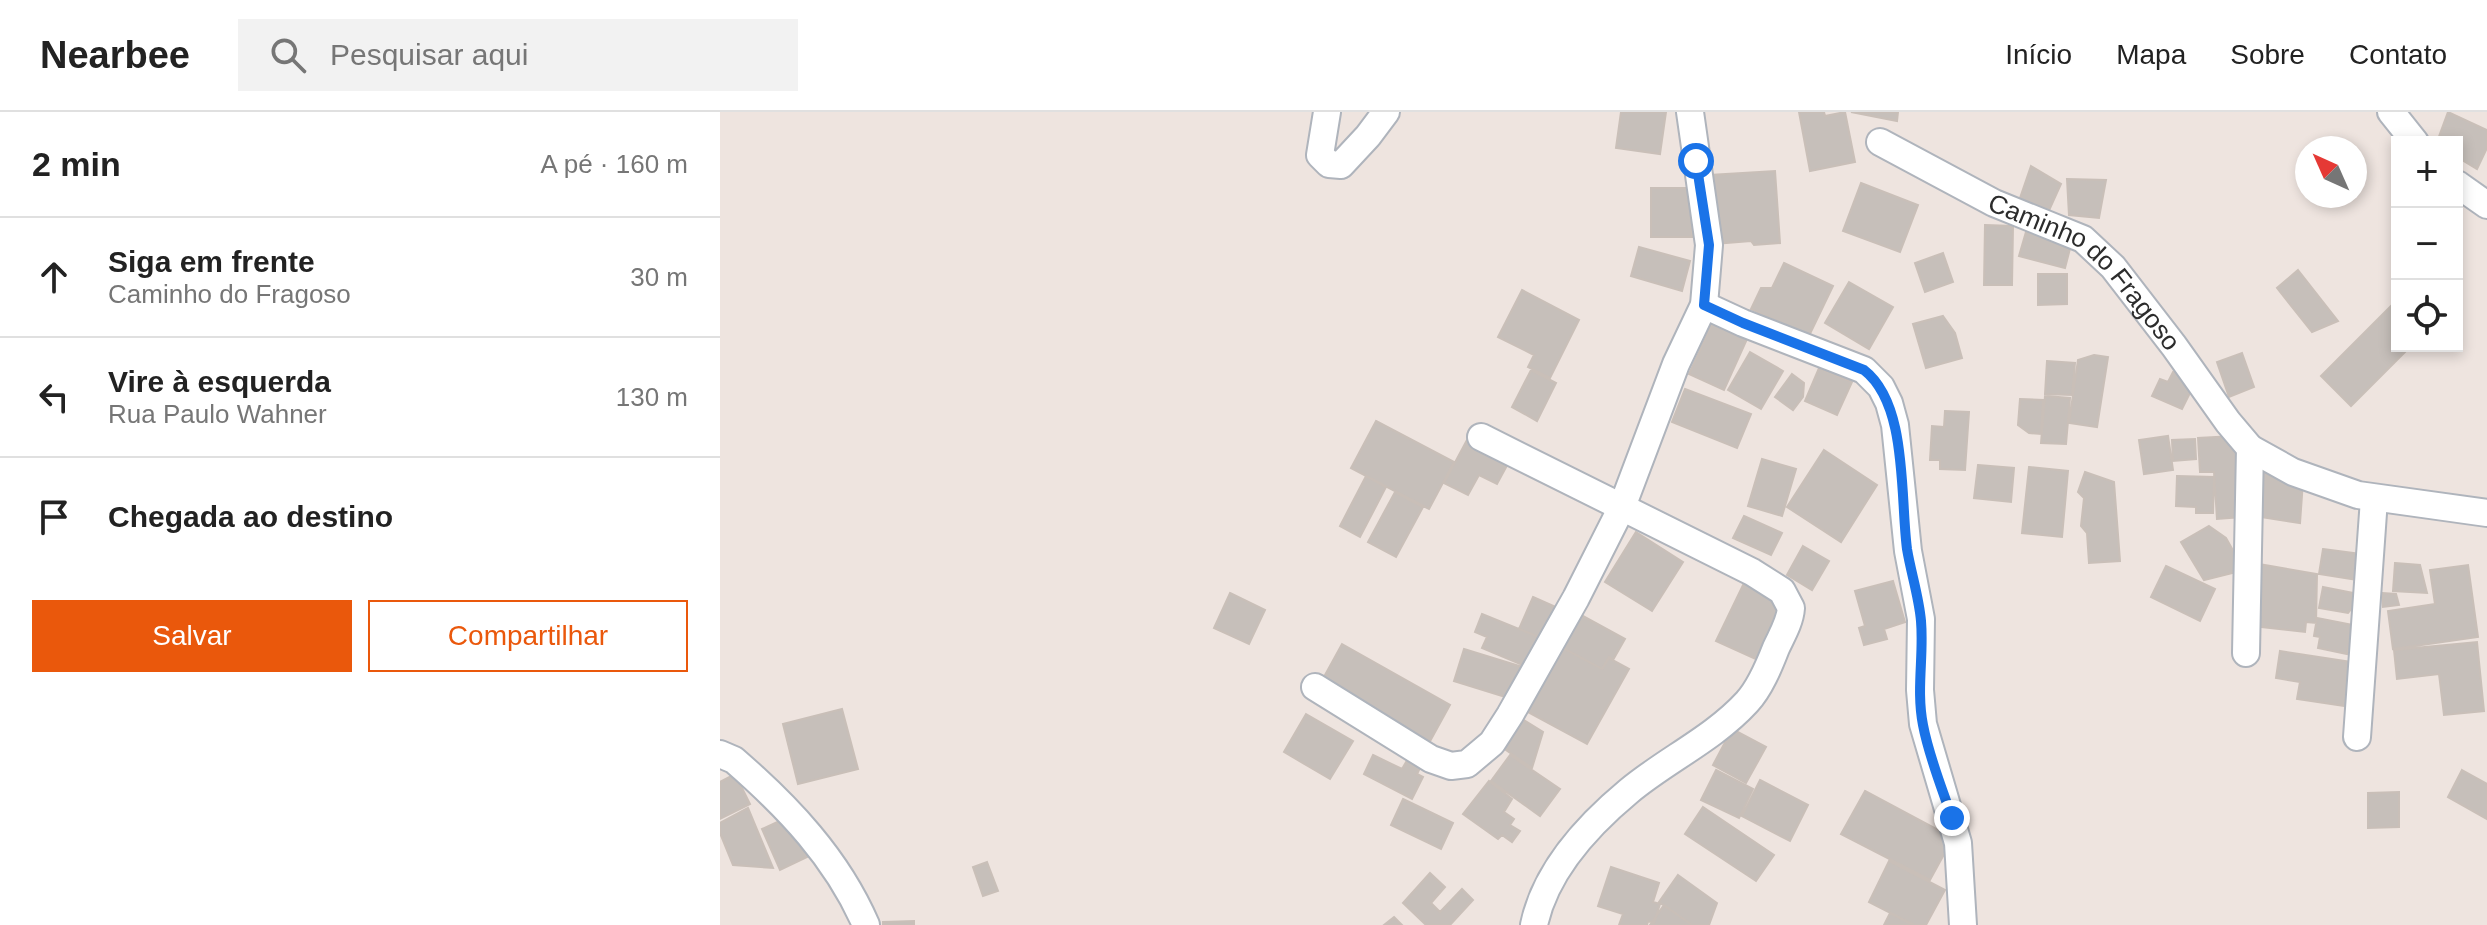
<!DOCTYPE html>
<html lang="pt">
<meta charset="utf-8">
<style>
body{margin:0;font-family:Helvetica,sans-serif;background:#f2f2f2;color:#222}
.controls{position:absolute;right:24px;top:24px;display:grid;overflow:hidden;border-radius:0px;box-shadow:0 4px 12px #0003}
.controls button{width:72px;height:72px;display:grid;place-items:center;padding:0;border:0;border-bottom:2px solid #e0e0e0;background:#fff;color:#222;font:40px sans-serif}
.compass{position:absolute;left:1575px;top:24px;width:72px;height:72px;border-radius:50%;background:#fff;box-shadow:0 4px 12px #0003;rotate:315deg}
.stop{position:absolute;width:24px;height:24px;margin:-18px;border:6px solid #1a73e8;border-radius:50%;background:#fff}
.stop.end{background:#1a73e8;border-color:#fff;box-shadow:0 2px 8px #0008}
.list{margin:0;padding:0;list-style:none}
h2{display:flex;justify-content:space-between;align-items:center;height:104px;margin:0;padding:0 32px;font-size:34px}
h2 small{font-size:26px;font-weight:400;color:#767676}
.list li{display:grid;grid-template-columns:52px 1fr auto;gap:24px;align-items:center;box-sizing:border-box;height:120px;padding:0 32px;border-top:2px solid #e0e0e0}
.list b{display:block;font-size:30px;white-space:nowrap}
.list p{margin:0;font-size:26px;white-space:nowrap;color:#767676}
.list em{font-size:26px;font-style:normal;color:#767676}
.actions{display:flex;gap:16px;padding:24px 32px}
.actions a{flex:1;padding:18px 0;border:2px solid #ea580c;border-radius:0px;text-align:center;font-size:28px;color:#ea580c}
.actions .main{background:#ea580c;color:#fff}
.icon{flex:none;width:44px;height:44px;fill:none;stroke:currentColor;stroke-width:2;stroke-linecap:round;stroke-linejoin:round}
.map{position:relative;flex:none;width:1767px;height:813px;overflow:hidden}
header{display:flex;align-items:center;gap:48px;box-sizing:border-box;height:112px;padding:0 40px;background:#fff;border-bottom:2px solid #e0e0e0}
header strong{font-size:38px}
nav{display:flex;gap:44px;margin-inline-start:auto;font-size:28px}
.search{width:560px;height:72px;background:#f2f2f2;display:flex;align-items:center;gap:20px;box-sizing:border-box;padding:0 28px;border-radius:0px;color:#767676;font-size:30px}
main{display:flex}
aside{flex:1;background:#fff}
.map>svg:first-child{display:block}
.building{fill:#c6bfba;stroke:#c9bfb8;stroke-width:2}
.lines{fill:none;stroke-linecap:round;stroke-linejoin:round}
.minor-casing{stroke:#afb4bc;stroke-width:30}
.minor{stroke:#fff;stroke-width:26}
.route{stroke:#1a73e8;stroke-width:10}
.labels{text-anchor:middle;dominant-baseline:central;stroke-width:7;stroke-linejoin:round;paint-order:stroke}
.street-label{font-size:26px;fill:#2c2c2c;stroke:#fff}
</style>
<header>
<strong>Nearbee</strong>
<div class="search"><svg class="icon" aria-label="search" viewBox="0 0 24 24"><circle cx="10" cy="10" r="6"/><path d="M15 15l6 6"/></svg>Pesquisar aqui</div>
<nav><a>Início</a><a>Mapa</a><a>Sobre</a><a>Contato</a></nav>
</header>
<main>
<aside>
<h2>2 min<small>A pé · 160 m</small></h2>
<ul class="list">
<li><svg class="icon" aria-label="ahead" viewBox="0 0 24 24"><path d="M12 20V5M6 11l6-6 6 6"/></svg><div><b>Siga em frente</b><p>Caminho do Fragoso</p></div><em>30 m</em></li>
<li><svg class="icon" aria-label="left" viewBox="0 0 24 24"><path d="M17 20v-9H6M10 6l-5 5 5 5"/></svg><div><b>Vire à esquerda</b><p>Rua Paulo Wahner</p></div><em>130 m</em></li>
<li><svg class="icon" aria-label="arrive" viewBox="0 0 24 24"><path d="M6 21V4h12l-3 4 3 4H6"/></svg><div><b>Chegada ao destino</b></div></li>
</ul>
<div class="actions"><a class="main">Salvar</a><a>Compartilhar</a></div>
</aside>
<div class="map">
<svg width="1767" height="813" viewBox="0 0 1767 813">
<rect width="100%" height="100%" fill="#eee4df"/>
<path class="building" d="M 901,0 L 946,0 L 940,42 L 896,36 Z
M 1079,0 L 1104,0 L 1105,4 L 1125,0 L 1135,50 L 1090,59 Z
M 1131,0 L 1178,0 L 1177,9 Z
M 1728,0 L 1767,18 L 1767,36 L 1757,57 L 1737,45 L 1737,30 L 1717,30 Z
M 1311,54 L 1341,72 L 1327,103 L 1299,89 Z
M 1055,59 L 1060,131 L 1034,133 L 1031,129 L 995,132 L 990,63 Z
M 1347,67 L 1386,68 L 1379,106 L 1349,103 Z
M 1141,71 L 1198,93 L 1180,140 L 1123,119 Z
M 931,76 L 971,76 L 972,125 L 931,125 Z
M 1265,113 L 1293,114 L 1292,173 L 1264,173 Z
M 1308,113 L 1353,125 L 1345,156 L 1299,144 Z
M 919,135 L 970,149 L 962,179 L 911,164 Z
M 1223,141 L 1233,170 L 1205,180 L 1195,151 Z
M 1064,151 L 1113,174 L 1089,224 L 1031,197 L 1041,176 L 1052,176 Z
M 1578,158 L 1618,209 L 1592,220 L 1557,176 Z
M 1318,162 L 1347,162 L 1347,192 L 1318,193 Z
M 1129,170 L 1173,195 L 1149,237 L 1105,211 Z
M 802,178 L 859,208 L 830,266 L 808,255 L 814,243 L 778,225 Z
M 1677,188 L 1677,234 L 1691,234 L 1631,294 L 1601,264 Z
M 1223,204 L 1235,221 L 1242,246 L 1206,256 L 1193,212 Z
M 992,212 L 1027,227 L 1004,278 L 969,262 Z
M 1030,240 L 1063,259 L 1041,297 L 1008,278 Z
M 1522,241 L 1534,275 L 1509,285 L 1497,250 Z
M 1374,243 L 1388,245 L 1377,315 L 1349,311 L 1358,248 Z
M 1327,249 L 1355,251 L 1352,283 L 1325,282 Z
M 1099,256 L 1132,270 L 1117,303 L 1085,289 Z
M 811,258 L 836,271 L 817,309 L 792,295 Z
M 1453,260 L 1475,271 L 1462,297 L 1432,284 L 1440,267 L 1448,270 Z
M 1072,262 L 1084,271 L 1083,285 L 1073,298 L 1055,285 Z
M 965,277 L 1031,302 L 1017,336 L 952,310 Z
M 1325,284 L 1350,286 L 1346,332 L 1321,331 Z
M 1300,287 L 1323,288 L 1321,322 L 1309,321 L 1298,313 Z
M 1225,299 L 1249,300 L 1245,358 L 1220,357 L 1220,348 L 1210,348 L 1212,314 L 1224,315 Z
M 656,309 L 734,350 L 709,397 L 631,356 Z
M 1448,324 L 1453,358 L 1424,362 L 1419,328 Z
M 1514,324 L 1522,405 L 1497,407 L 1494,360 L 1480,360 L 1478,326 Z
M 748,326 L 790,348 L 777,372 L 759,363 L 748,383 L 724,371 Z
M 1475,327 L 1476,347 L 1453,349 L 1452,328 Z
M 1104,338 L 1157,373 L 1121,430 L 1067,395 Z
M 1042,347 L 1076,357 L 1062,404 L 1028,394 Z
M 1258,353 L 1294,356 L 1291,390 L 1254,386 Z
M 1539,353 L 1583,369 L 1580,411 L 1534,404 Z
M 1309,355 L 1348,359 L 1342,425 L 1302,421 Z
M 1365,360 L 1394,370 L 1400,449 L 1369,451 L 1367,421 L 1361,414 L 1364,386 L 1358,380 Z
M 646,364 L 666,375 L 640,425 L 620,414 Z
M 1457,364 L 1494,365 L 1493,401 L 1476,401 L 1476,395 L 1456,394 Z
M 675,380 L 703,395 L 676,445 L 648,430 Z
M 1024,404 L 1062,421 L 1051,443 L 1013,426 Z
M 1489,414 L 1506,426 L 1524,458 L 1484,468 L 1461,430 Z
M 916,420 L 963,450 L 932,499 L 885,470 Z
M 1083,434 L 1109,449 L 1092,478 L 1067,463 Z
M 1603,437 L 1642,442 L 1638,468 L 1599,462 Z
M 1675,451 L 1700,453 L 1707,481 L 1673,479 Z
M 1539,452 L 1597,462 L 1596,511 L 1586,510 L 1585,520 L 1533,514 Z
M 1748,453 L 1758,525 L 1673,537 L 1668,499 L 1715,492 L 1710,458 Z
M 1446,454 L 1495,477 L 1480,509 L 1431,485 Z
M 1173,469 L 1185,510 L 1164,517 L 1167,527 L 1144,533 L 1139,516 L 1145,514 L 1135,479 Z
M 1024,471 L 1068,492 L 1040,549 L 996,529 Z
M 1603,475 L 1643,483 L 1628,501 L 1599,496 Z
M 510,481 L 545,498 L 529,532 L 494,516 Z
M 1662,481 L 1676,482 L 1679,493 L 1663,495 Z
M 813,485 L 838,496 L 824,527 L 799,517 Z
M 762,502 L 824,527 L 812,557 L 762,536 L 767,525 L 755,520 Z
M 861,503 L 905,527 L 893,548 L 889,545 L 882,557 L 843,536 Z
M 1597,506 L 1633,513 L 1627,542 L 1598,536 L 1600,525 L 1594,524 Z
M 1757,530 L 1764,599 L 1724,603 L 1719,562 L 1677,567 L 1674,538 Z
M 622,532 L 730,593 L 708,633 L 600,572 Z
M 843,536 L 882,557 L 889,546 L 909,557 L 867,632 L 808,600 Z
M 744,537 L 806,556 L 795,588 L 734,569 Z
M 1560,539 L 1632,550 L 1625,594 L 1577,587 L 1580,570 L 1556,566 Z
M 122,597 L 138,657 L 78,672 L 63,612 Z
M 586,602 L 633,629 L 610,667 L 564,640 Z
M 799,605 L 823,620 L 812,656 L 783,636 Z
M 1012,617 L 1046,635 L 1026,671 L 993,653 Z
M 653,643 L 682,657 L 689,645 L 702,652 L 697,662 L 703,665 L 692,687 L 644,662 Z
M 790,643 L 840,677 L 820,704 L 771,669 Z
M 996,658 L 1033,677 L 1019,706 L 981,688 Z
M 1742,658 L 1767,672 L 1767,707 L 1728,685 Z
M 15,662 L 30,692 L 0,707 L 0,670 Z
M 1040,668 L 1088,693 L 1070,729 L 1022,704 Z
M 769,669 L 792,687 L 784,700 L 794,707 L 790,713 L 800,719 L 792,730 L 782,723 L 778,727 L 743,702 Z
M 1145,679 L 1233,726 L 1210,768 L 1121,722 Z
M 1679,680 L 1679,715 L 1648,716 L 1648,681 Z
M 683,687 L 733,711 L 721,737 L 671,713 Z
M 983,695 L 1054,743 L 1036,769 L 965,722 Z
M 28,696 L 53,756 L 13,753 L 0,721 L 0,711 Z
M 68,705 L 87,745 L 60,758 L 42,717 Z
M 1169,749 L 1225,778 L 1206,813 L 1194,813 L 1149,790 Z
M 267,750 L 278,779 L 263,784 L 253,755 Z
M 891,755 L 939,771 L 933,790 L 940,792 L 934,811 L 928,809 L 927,813 L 899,813 L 903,802 L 878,794 Z
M 710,761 L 725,775 L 711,791 L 720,800 L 742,777 L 753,788 L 730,813 L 706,813 L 683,791 Z
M 958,763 L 997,791 L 989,813 L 972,813 L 939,790 Z
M 944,793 L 972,813 L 930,813 Z
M 1170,801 L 1193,813 L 1164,813 Z
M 674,805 L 682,813 L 664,813 Z
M 194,809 L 194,813 L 163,813 L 163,810 Z"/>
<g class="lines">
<g class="minor-casing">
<g id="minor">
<path d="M 607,0 L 600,43 L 609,52 L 621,53 L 648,24 L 666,0"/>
<path d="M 1671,0 L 1695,30"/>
<path id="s1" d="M 1160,30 L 1274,91 L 1363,127 L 1393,155 L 1454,234 L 1508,310 L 1530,336 L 1526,541"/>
<path d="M 1737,72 L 1767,93"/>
<path d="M 984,193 L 1023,211 L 1144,258 L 1161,275 L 1169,291 L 1175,313 L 1188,439 L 1201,507 L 1200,578 L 1203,612 L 1238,731 L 1243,813"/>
<path d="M 761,325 L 1032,460 L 1062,479 L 1071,496 C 1070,510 1062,523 1056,536 C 1049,554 1040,576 1027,590 C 993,627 946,648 909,679 C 868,713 825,760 814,813"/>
<path d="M 1530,336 L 1573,360 L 1638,383 L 1767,401"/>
<path d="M 595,575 L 711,647 L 731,654 L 747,652 L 772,631 L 790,603 L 856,486 L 902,395 L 956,252 L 984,193 L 989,133 L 970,0"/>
<path d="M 1637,625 L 1654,387"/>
<path d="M 0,642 L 14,648 C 68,695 117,746 146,813"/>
</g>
</g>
<use href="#minor" class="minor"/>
</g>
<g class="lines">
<path class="route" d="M 976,49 L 989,133 L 984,193 L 1023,211 L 1144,258 C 1188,292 1180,384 1187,437 C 1191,461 1199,485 1201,509 C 1204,544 1196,578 1203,613 C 1209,645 1222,676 1232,706"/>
</g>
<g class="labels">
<g class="street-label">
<text stroke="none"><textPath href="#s1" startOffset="246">Caminho do Fragoso</textPath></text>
</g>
</g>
</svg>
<div class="controls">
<button>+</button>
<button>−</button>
<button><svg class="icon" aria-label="locate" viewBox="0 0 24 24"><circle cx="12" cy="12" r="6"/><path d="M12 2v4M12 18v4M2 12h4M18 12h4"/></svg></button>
</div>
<svg class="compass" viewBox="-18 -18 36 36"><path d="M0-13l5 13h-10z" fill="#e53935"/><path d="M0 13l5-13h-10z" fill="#767676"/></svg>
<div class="stop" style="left:976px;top:49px"></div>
<div class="stop end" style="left:1232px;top:706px"></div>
</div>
</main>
